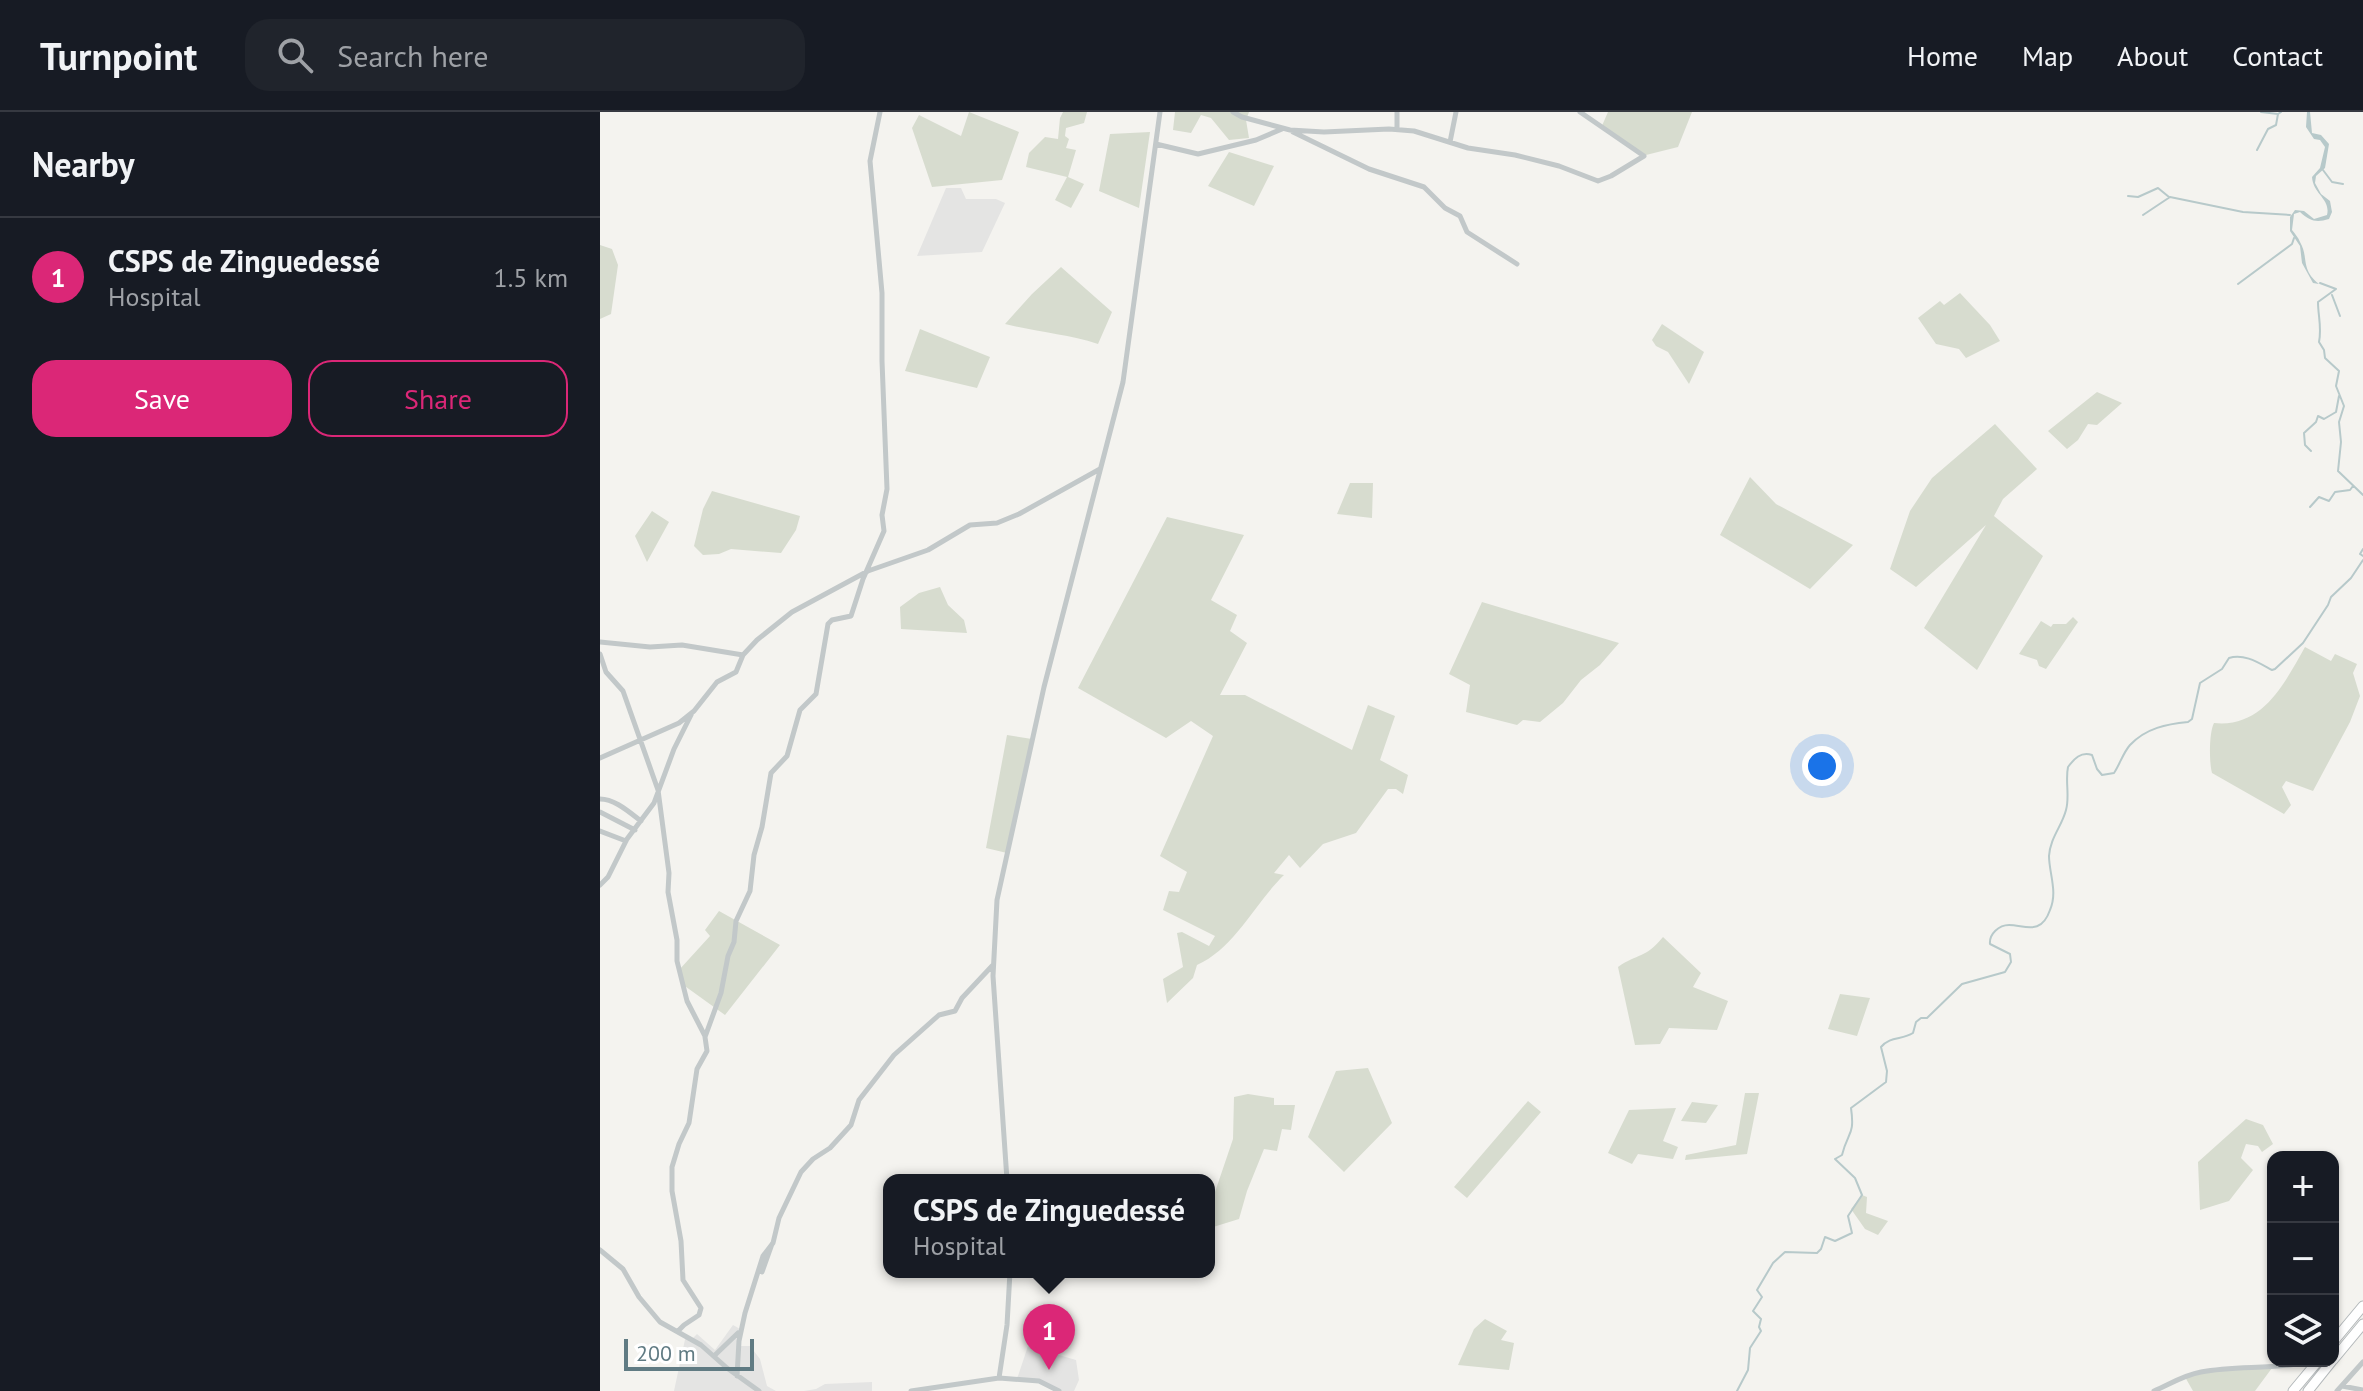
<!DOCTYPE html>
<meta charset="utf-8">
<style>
body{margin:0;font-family:"PT Sans",sans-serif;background:#20242c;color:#f1f3f6}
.controls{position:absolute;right:24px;bottom:24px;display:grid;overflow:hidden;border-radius:16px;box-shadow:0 2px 6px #0004}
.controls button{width:72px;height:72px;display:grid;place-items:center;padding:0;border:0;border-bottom:2px solid #363941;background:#171b24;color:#f1f3f6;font:40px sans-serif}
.scale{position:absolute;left:24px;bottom:20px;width:130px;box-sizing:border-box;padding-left:8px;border:4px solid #607b83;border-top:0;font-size:22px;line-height:28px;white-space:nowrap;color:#607b83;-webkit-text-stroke:6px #fff;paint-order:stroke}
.you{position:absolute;left:1222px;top:654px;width:28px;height:28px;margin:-20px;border:6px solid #fff;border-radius:50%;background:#1a73e8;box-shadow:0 0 0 12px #1a73e833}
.badge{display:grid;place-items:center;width:52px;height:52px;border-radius:50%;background:#db2777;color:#fff;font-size:26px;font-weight:700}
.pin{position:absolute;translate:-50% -66px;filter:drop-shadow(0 2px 4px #0008)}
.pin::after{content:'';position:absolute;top:42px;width:28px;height:24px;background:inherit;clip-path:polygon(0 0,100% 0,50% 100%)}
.popup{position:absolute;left:283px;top:1062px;width:332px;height:104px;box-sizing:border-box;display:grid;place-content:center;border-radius:16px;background:#171b24;filter:drop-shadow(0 2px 6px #0005);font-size:26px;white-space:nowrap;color:#9ea1a6}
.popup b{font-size:30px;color:#f1f3f6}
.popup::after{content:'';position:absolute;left:50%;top:100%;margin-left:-16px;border:16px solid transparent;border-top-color:#171b24}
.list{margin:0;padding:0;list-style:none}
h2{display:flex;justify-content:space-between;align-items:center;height:104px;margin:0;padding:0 32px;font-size:34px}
h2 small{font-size:26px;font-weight:400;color:#9ea1a6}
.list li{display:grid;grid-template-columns:52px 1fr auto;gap:24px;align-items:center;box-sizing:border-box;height:120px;padding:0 32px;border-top:2px solid #363941}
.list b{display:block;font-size:30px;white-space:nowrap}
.list p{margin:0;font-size:26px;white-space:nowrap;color:#9ea1a6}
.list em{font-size:26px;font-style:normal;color:#9ea1a6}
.actions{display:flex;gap:16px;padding:24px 32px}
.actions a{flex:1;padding:18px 0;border:2px solid #db2777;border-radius:24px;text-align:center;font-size:28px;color:#db2777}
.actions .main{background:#db2777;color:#fff}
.icon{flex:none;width:44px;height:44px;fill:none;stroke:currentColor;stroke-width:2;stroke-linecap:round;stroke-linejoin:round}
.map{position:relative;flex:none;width:1763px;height:1279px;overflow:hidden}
header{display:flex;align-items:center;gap:48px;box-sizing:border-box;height:112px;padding:0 40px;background:#171b24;border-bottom:2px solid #363941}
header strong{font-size:38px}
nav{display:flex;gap:44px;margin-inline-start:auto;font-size:28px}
.search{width:560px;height:72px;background:#20242c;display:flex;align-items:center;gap:20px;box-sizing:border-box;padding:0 28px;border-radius:24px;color:#9ea1a6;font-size:30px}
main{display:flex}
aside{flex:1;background:#171b24}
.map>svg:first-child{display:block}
.built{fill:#e4e4e3}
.green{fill:#d7dccf}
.water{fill:#b7c9ca}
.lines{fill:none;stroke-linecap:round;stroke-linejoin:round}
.stream{stroke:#b7c9ca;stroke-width:2}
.highway-casing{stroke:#b4b9bb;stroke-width:11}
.minor{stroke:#c2c8c9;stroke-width:5}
.highway{stroke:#fff;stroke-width:9}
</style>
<header>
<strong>Turnpoint</strong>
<div class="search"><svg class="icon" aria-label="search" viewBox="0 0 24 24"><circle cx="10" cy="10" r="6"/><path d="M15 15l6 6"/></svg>Search here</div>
<nav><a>Home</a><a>Map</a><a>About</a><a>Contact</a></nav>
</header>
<main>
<aside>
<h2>Nearby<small></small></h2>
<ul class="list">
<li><span class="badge">1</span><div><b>CSPS de Zinguedessé</b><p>Hospital</p></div><em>1.5 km</em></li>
</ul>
<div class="actions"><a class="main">Save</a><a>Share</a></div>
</aside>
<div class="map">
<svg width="1763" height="1279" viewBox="0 0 1763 1279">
<rect width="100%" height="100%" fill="#f4f3ef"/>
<path class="built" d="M 346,76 L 361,76 L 366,87 L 396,87 L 405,91 L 382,140 L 317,144 Z
M 133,1213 L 140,1217 L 139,1234 L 150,1234 L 160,1247 L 167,1274 L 176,1279 L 74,1279 L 86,1223 L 92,1227 L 97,1222 L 115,1238 Z
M 428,1234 L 476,1248 L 479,1268 L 474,1279 L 459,1279 L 446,1271 L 417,1267 Z
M 272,1270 L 272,1279 L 204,1279 L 216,1277 L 225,1272 Z"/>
<path class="green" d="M 369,0 L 419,20 L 402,68 L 332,75 L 312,16 L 319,3 L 361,24 Z
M 463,0 L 487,0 L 484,11 L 466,16 L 465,24 L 469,27 L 466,36 L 476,38 L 468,65 L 484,72 L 471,96 L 455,88 L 467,65 L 426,55 L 429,41 L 445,25 L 458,27 L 460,6 Z
M 575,0 L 649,0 L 646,8 L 649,26 L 629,28 L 611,6 L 601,3 L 591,21 L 573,18 Z
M 1008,0 L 1092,0 L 1078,35 L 1046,43 L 1001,16 Z
M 550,20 L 539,96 L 499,79 L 510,22 Z
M 629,40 L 674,54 L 654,94 L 608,74 Z
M 0,133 L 12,137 L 18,153 L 11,202 L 0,207 Z
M 461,155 L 512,200 L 498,232 C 467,222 436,220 405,212 L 432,182 Z
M 1360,181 L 1390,213 L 1400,229 L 1366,246 L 1359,237 L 1336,232 L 1318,206 L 1340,189 L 1344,193 Z
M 1062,212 L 1104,240 L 1089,272 L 1068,240 L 1056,234 L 1052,228 Z
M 320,217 L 390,245 L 377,276 L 305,259 Z
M 1497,280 L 1522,291 L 1497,313 L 1488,312 L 1478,328 L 1467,337 L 1448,319 Z
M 1395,312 L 1437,357 L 1403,387 L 1394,404 L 1443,444 L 1377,558 L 1324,516 L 1386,413 L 1316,475 L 1290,457 L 1310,399 L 1332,366 Z
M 1150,365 L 1176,392 L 1253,433 L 1210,477 L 1120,423 Z
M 750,371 L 773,371 L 772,406 L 737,402 Z
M 112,379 L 200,404 L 196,418 L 181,441 L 131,437 L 119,442 L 103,443 L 94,434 L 103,397 Z
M 52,399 L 69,410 L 47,450 L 35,424 Z
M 567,405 L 644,423 L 611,488 L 637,503 L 630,519 L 647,531 L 620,583 L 645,583 L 752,638 L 768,593 L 795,604 L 780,648 L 808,663 L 803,682 L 796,677 L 788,677 L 756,721 L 723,732 L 700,756 L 689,743 L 674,761 L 684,763 C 655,791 635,836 597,853 L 593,866 L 567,891 L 563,867 L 583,855 L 577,821 L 582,820 L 609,834 L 615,824 L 563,798 L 569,779 L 579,780 L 587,760 L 560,744 L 613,624 L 591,609 L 566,626 L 478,576 Z
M 340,475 L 348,493 L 364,508 L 367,521 L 301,517 L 300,495 L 319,481 Z
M 882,490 L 1019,531 L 1000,553 L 981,568 L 963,591 L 940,610 L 923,608 L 917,613 L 866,600 L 870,573 L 849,562 Z
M 1473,505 L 1478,510 L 1446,557 L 1439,554 L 1437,548 L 1419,542 L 1441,509 L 1451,515 L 1453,512 L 1466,512 Z
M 1705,535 L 1731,549 L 1735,542 L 1757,552 L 1753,561 L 1760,584 L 1750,610 L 1713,679 L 1686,669 L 1682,675 L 1691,693 L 1684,702 L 1612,661 C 1609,650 1609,620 1614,611 C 1663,616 1684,572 1705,535 Z
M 407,623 L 432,627 L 407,741 L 386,736 Z
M 119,799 L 180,833 L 125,903 L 82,872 L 79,858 L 110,824 L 105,818 Z
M 1063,825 L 1101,861 L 1093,875 L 1128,889 L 1117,918 L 1069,916 L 1060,932 L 1035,933 L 1018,855 C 1038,841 1045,847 1063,825 Z
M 1240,882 L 1270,886 L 1257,924 L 1228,917 Z
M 768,956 L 792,1011 L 744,1060 L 708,1025 L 736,959 Z
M 1145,981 L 1159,981 L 1147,1042 L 1085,1048 L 1086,1043 L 1136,1033 Z
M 648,982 L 674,986 L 674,993 L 695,993 L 691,1018 L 682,1017 L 677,1039 L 664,1037 L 647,1079 L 639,1107 L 610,1116 L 609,1090 L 615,1080 L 633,1027 L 634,985 Z
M 928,989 L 941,1000 L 867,1086 L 854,1075 Z
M 1092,990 L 1118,993 L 1106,1011 L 1081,1009 Z
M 1076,996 L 1063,1029 L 1078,1035 L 1073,1047 L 1038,1042 L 1032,1052 L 1008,1041 L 1029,998 Z
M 1646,1007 L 1663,1013 L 1673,1032 L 1662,1040 L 1658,1034 L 1646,1032 L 1641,1046 L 1653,1058 L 1629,1089 L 1600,1098 L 1598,1050 Z
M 1262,1083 L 1267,1085 L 1266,1101 L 1288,1109 L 1278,1123 L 1265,1117 L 1251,1097 Z
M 885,1207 L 907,1219 L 901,1228 L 914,1231 L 909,1258 L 858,1253 L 874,1217 Z
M 1672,1256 L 1655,1279 L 1593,1279 L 1585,1265 L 1602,1260 Z"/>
<path class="water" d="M 1707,0 L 1710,0 L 1712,21 L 1721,23 L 1729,32 L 1725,56 L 1716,64 L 1715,71 L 1721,82 L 1730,89 L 1732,100 L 1729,107 C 1716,111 1710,109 1700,100 L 1694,102 L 1692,118 C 1695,122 1698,125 1700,130 C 1709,145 1700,157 1719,172 L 1713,171 L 1702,151 L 1700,134 L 1690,119 L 1690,105 L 1695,98 L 1704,99 L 1714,107 L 1727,103 C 1731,87 1713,82 1712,65 L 1720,56 L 1725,35 L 1720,28 L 1714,27 L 1706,15 Z"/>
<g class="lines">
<path class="stream" d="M 1661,0 L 1678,2 L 1681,0
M 1657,38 L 1668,17 L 1676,13 L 1678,2
M 1723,58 L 1732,70 L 1743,72
M 1528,84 L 1538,85 L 1558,76 L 1569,85
M 1543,103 L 1570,85 L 1643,100 L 1690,103
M 1720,171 L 1736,177 L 1718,190 C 1718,204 1722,215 1719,230 L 1724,238 L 1725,246 L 1739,259 L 1736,274 L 1744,294 L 1739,310 L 1741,330 L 1738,359 L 1763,383
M 1638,172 L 1692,132 L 1694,126
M 1732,183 L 1740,204
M 1711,339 L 1705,333 L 1704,321 L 1716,310 L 1718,304 L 1724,307 L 1736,300 L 1739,284
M 1710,395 L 1719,385 L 1729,389 L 1735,380 L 1750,378 L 1753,374
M 1763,437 L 1760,442 L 1763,444
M 1137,1279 L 1148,1258 L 1150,1236 L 1161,1219 L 1159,1215 L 1161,1207 L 1153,1199 L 1162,1185 L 1157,1178 L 1173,1151 L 1185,1140 L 1217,1141 L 1221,1137 L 1225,1125 L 1235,1129 L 1252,1121 L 1248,1104 L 1262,1083 L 1255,1066 L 1235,1047 L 1242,1043 C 1248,1019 1255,1024 1251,996 L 1286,970 L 1287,959 L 1281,935 C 1290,924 1302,928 1313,921 L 1316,910 L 1321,906 L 1327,906 L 1362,872 L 1405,860 L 1411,850 L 1410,842 L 1390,832 C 1389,822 1399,813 1409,813 C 1425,813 1441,824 1450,798 C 1458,780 1449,761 1449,744 C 1450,726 1462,714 1466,698 C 1470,684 1465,669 1468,655 C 1474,647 1481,639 1492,643 L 1497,657 L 1502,663 L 1514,661 C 1520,652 1523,641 1530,633 C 1546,616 1567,612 1588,610 L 1592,607 L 1600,571 L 1622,557 L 1629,546 C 1644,541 1659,551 1672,558 L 1675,557 L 1703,531 L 1728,493 L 1731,485 L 1751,466 L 1763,448"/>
<g class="highway-casing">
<path id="highway" d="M 1733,1230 L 1763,1194
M 1733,1248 L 1763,1212
M 1693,1279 L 1718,1249
M 1708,1279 L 1732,1249"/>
</g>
<path class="minor" d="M 633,0 L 642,5 L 690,18 L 724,20 L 789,17 L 814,19 L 868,36 L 915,43 L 959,54 L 998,69 L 1011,64 L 1044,44 L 980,0
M 797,17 L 797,0
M 693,20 L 769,57 L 824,75 L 845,96 L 860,104 L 867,120 L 917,152
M 850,30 L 856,0
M 556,32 L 598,42 L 656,28 L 682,17
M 0,530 L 50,535 L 82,533 L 143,543
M 0,542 L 6,560 L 23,579 L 58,678 L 69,761 L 68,780 L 77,828 L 77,849 L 87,889 L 105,924
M 0,646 L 79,611 L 94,599 L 117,570 L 136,560 L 143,543 L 157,528 L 192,500 L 268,459 L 328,438 L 370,413 L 397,411 L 419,402 L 500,357
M 0,687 C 15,687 29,700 41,709
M 0,700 L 35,718
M 0,719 L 26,729
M 0,773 L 8,765 L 27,727 L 54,691 L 74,637 L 91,603
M 407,1068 L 393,864 L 397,788 L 444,575 L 523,270 L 560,0
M 0,1138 L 23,1157 L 39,1185 L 60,1210 L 101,1233 L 127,1256 L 159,1279
M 162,1160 L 172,1132
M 78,1219 L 84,1213 L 99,1203 L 101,1196 L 83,1168 L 81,1129 L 72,1079 L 72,1055 L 79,1032 L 89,1011 L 97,957 L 107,939 L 105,925 L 121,881 L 128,844 L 134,830 L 136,809 L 150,779 L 154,743 L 162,715 L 171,661 L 187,644 L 200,598 L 216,582 L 228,512 L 232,508 L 251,504 L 263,467 L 284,419 L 282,403 L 287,377 L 282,249 L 282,181 L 270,49 L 280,0
M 115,1243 L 138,1221
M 137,1264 L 139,1229 L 145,1201 L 163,1144 L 173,1131 L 179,1106 L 201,1060 L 213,1047 L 230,1036 L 251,1013 L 259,988 L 294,943 L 339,903 L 355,899 L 362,886 L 392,854
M 399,1266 L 439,1269 L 459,1279
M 1742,1274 L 1763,1278
M 311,1279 L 399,1266 L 407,1213 L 410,1160
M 1554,1279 C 1570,1272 1584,1263 1601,1260 C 1633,1254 1665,1257 1696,1252
M 1737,1279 L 1763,1250"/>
<use href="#highway" class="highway"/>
</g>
</svg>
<div class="controls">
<button>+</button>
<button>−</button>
<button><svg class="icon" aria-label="layers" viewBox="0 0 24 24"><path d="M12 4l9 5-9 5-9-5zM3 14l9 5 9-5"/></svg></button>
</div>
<div class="scale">200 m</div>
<div class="you"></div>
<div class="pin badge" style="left:449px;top:1258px">1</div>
<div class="popup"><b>CSPS de Zinguedessé</b>Hospital</div>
</div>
</main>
